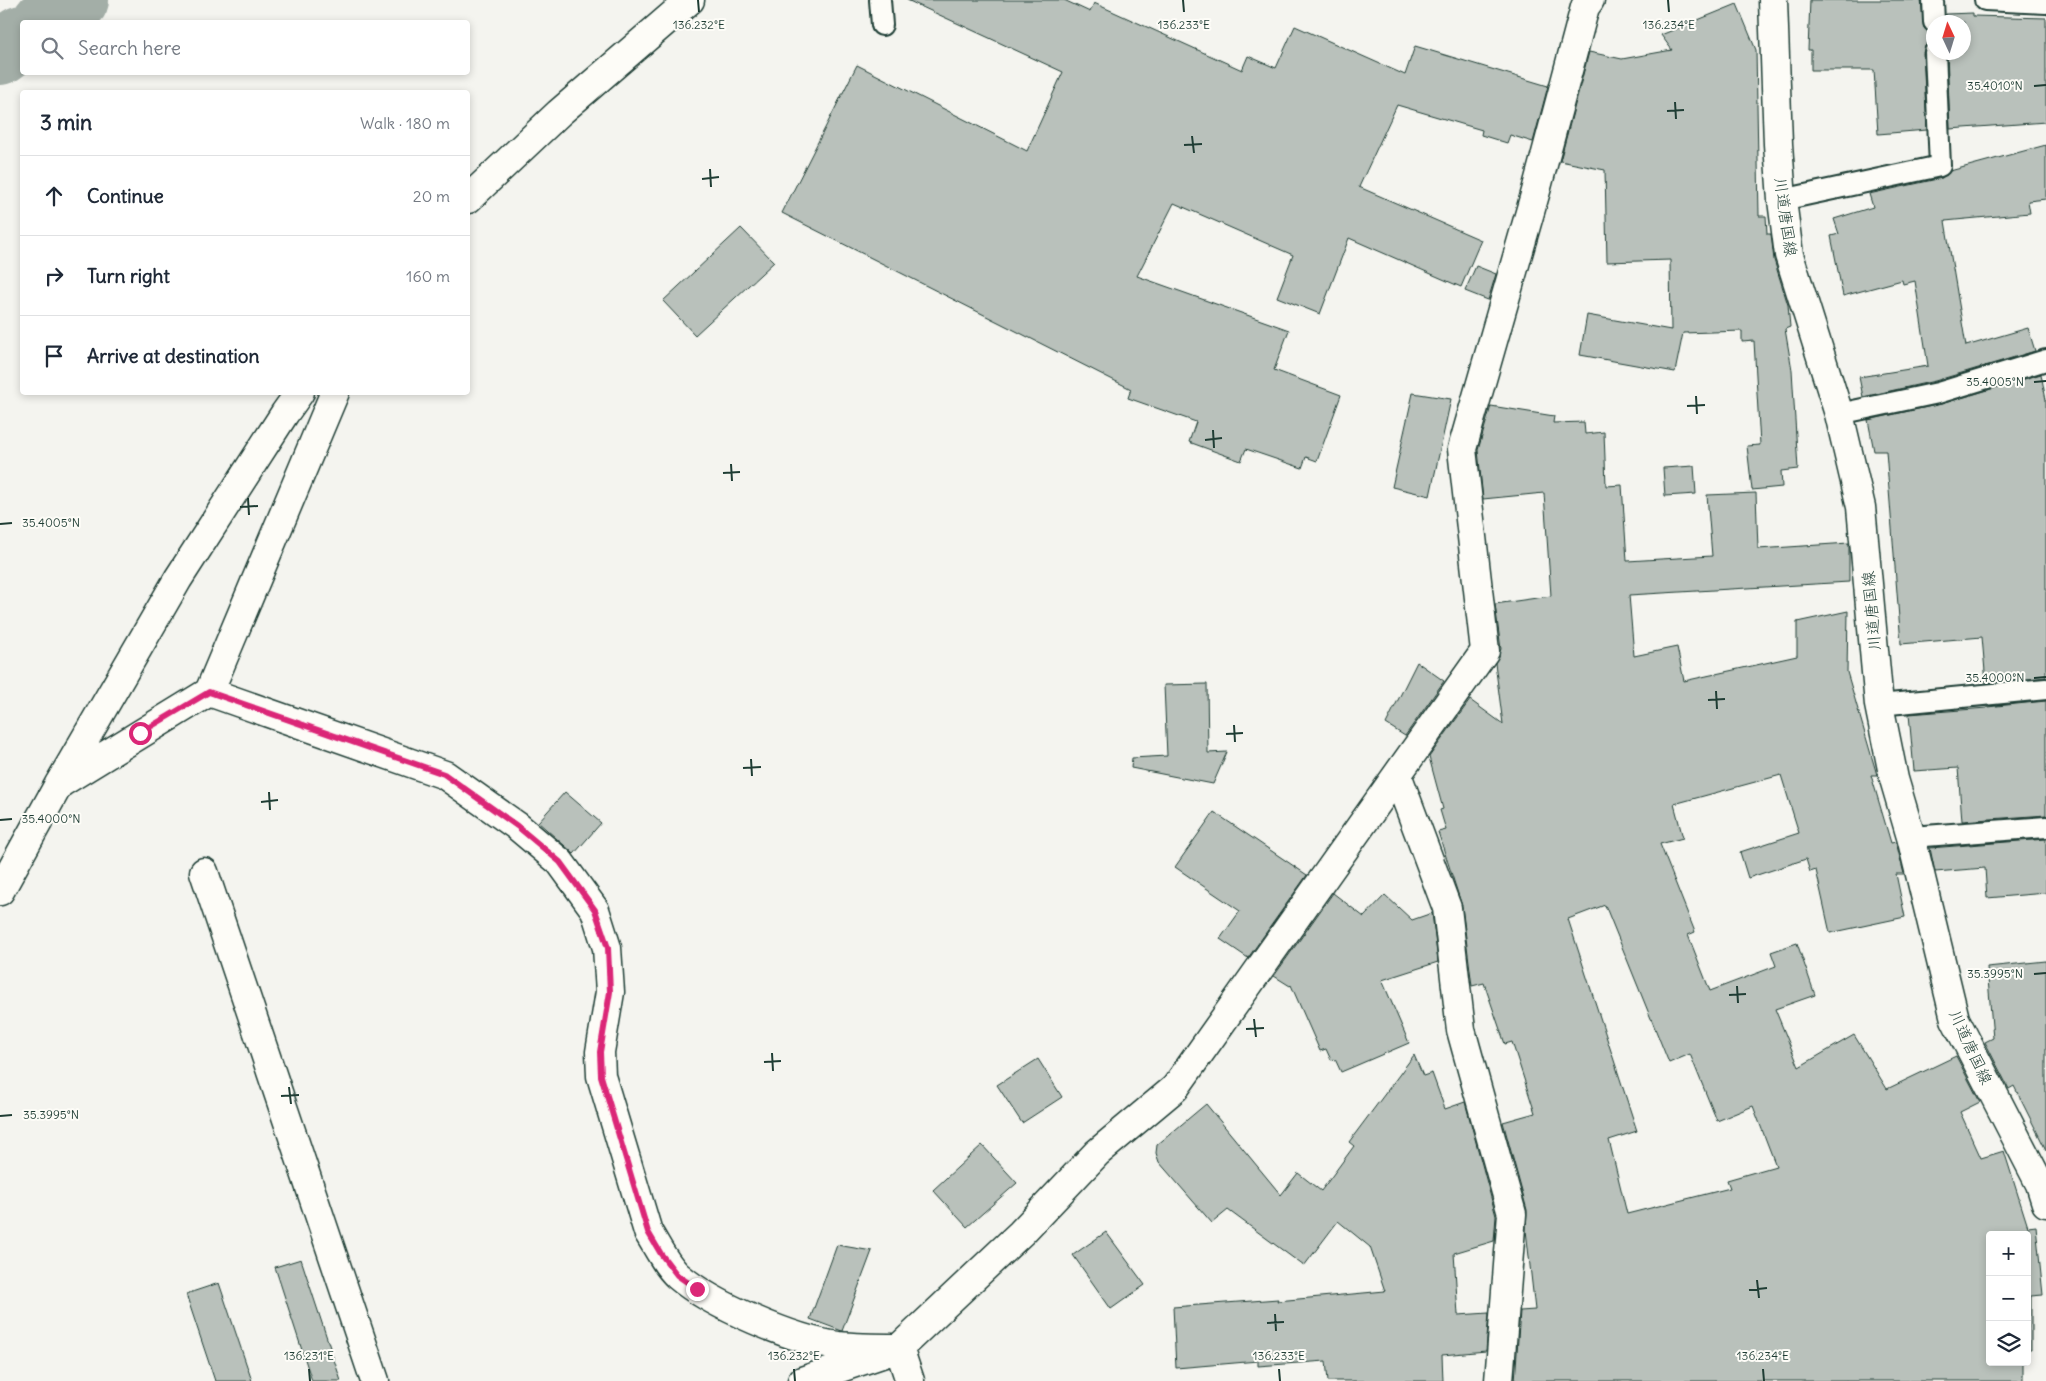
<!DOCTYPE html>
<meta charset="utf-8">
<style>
body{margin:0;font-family:Delius,"Klee One",sans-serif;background:#f6f6f7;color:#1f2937}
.controls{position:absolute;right:15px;bottom:15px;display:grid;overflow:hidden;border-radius:5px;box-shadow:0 2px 8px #0003}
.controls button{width:45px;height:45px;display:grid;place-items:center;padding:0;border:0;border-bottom:1px solid #e0e1e3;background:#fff;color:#1f2937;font:25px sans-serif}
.compass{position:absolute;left:1926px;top:15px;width:45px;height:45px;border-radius:50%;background:#fff;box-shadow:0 2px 8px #0003;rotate:356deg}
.stop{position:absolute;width:15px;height:15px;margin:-11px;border:4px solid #db2777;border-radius:50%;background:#fff}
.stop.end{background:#db2777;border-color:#fff;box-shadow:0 1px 5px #0008}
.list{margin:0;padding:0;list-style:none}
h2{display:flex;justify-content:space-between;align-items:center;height:65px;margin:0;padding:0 20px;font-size:21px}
h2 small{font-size:16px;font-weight:400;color:#747a83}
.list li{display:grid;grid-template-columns:32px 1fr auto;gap:15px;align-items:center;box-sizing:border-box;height:80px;padding:0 20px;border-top:1px solid #e0e1e3}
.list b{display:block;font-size:19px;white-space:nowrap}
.list em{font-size:16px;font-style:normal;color:#747a83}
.icon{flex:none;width:28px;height:28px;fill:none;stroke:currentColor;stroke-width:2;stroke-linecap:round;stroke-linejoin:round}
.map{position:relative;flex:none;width:2046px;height:1381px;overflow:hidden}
.search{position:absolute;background:#fff;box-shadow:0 2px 8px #0003;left:20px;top:20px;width:450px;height:55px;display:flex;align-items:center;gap:12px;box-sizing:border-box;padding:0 18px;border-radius:5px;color:#747a83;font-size:19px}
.panel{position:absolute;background:#fff;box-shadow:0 2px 8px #0003;left:20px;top:90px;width:450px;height:305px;border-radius:5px}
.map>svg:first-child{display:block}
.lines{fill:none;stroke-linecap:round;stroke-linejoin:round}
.river{stroke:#a3aea7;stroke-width:64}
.building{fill:#b9c1bb;stroke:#1f3d34;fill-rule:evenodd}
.service-casing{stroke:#1f3d34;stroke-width:24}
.minor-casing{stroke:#1f3d34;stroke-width:31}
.secondary-casing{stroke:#1f3d34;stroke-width:31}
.service{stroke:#fdfcf7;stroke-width:20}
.minor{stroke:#fdfcf7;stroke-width:28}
.secondary{stroke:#fdfcf7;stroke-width:28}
.route{stroke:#db2777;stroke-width:6}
.ticks{fill:none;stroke:#1f3d34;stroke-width:2}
.labels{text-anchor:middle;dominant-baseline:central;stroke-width:4;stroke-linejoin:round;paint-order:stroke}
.street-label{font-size:16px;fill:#1f3d34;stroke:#fdfcf7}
.ticks-label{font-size:12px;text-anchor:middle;fill:#1f3d34;stroke:#fdfcf7;stroke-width:4;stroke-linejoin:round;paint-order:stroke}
</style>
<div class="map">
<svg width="2046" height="1381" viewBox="0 0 2046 1381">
<rect width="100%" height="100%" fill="#f4f4ef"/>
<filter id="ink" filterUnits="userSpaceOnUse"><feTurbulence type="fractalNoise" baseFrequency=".02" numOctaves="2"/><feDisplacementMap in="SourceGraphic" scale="10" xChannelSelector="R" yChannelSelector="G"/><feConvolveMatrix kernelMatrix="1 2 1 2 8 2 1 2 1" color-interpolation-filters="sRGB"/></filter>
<g filter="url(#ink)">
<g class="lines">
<path class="river" d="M 44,22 L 77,0
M 0,53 L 22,37"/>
</g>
<path class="building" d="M 907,0 L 1064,0 L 1090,12 L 1094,3 L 1242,70 L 1248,56 L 1276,68 L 1295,26 L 1405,75 L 1415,46 L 1548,86 L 1533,142 L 1510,135 L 1507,143 L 1481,135 L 1482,130 L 1397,105 L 1359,187 L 1481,240 L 1461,287 L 1349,238 L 1320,314 L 1277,297 L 1293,255 L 1174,203 L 1137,276 L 1289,330 L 1274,370 L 1341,395 L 1317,461 L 1306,457 L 1302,468 L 1246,449 L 1241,461 L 1189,442 L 1196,422 L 1128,398 L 1131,389 L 782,213 L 857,65 L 1027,151 L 1063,72 Z
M 1810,0 L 1921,0 L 1924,28 L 1928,32 L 1934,34 L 1934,40 L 1925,46 L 1923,53 L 1927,130 L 1878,134 L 1874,70 L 1811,70 L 1811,50 L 1808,50 Z
M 1737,4 L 1756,50 L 1759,216 L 1766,216 L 1767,234 L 1771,234 L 1774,260 L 1788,305 L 1790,327 L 1785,329 L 1792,370 L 1798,469 L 1781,471 L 1782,487 L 1752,490 L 1747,446 L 1760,445 L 1754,341 L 1742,342 L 1742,331 L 1683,333 L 1675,372 L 1580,355 L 1587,315 L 1671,330 L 1670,260 L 1607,262 L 1605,170 L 1560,161 L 1589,52 L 1622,59 L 1672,50 L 1661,35 Z
M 1973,13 L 1973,16 L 2046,18 L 2046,122 L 1950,129 L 1947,52 L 1964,52 L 1964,22 L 1946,22 L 1946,14 Z
M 2046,145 L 2046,199 L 2028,201 L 2030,213 L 1945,221 L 1966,346 L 2028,328 L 2035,351 L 1935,381 L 1863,397 L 1859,377 L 1928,366 L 1915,281 L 1903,284 L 1902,280 L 1843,296 L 1831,236 L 1839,234 L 1834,219 L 1873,207 L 1869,194 L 1942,178 L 1950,171 Z
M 741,228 L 774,262 L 695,335 L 663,301 Z
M 1476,266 L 1496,274 L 1488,300 L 1465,291 Z
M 2041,374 L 2046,400 L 2046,677 L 1986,683 L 1982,637 L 1901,644 L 1886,451 L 1874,451 L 1868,420 L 1941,404 Z
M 1413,393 L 1451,399 L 1430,496 L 1392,487 Z
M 1491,406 L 1554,416 L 1553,423 L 1584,422 L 1585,434 L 1604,432 L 1606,486 L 1622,485 L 1627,561 L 1712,556 L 1707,495 L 1756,493 L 1758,549 L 1849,543 L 1849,582 L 1629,595 L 1634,656 L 1677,647 L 1684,681 L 1797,656 L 1797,622 L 1848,611 L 1847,672 L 1877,775 L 1871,775 L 1891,843 L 1896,842 L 1904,874 L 1896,874 L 1905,917 L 1830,933 L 1816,870 L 1810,872 L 1806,859 L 1748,878 L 1740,852 L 1799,833 L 1781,775 L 1674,804 L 1683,838 L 1660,844 L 1695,932 L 1688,935 L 1710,991 L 1776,966 L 1771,952 L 1797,943 L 1815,995 L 1775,1009 L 1799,1067 L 1854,1035 L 1887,1089 L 1956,1056 L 1980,1102 L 1960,1112 L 1981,1158 L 2004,1151 L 2028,1227 L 2036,1226 L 2043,1295 L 2031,1296 L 2031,1350 L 2027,1350 L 2027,1235 L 1990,1235 L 1990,1362 L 2023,1362 L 2023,1381 L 1515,1381 L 1520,1311 L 1535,1310 L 1526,1230 L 1527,1210 L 1503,1122 L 1535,1113 L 1512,1042 L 1505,1044 L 1484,983 L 1472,986 L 1462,906 L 1438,832 L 1446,830 L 1440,810 L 1443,809 L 1429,757 L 1470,700 L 1503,724 L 1495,663 L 1501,649 L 1495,604 L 1551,596 L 1544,493 L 1483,499 L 1478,450 ZM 1605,905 L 1669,1063 L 1690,1054 L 1717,1121 L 1753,1106 L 1776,1166 L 1727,1180 L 1730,1188 L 1627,1214 L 1609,1140 L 1637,1131 L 1568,919 Z
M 1694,466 L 1696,494 L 1665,496 L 1663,468 Z
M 1417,662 L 1444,681 L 1405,736 L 1386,724 Z
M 1207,684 L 1208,753 L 1227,752 L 1213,784 L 1131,768 L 1132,758 L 1167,756 L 1164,685 Z
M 2046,701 L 2046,815 L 1962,821 L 1958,768 L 1914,771 L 1909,714 L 1987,708 L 1987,707 Z
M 565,792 L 601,823 L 574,854 L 538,822 Z
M 1214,812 L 1307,875 L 1248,958 L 1220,939 L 1240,911 L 1175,867 Z
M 2046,839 L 2046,893 L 1987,898 L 1985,868 L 1935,872 L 1930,848 Z
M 1333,893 L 1364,917 L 1385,895 L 1412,920 L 1432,913 L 1438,962 L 1382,980 L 1409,1043 L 1341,1072 L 1335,1059 L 1331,1060 L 1326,1049 L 1320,1051 L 1291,985 L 1290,986 L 1274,976 Z
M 2046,961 L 2046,1150 L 2014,1086 L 2009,1089 L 1985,1042 L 1993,1038 L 1987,967 Z
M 1414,1055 L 1423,1076 L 1432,1073 L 1445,1109 L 1465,1102 L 1496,1216 L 1494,1241 L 1454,1253 L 1458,1315 L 1489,1313 L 1486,1351 L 1442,1355 L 1443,1381 L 1328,1381 L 1326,1361 L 1258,1366 L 1258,1361 L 1176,1368 L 1173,1307 L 1278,1299 L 1277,1301 L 1385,1291 L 1370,1247 L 1338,1221 L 1304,1266 L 1228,1210 L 1212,1223 L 1159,1162 L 1156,1153 L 1157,1145 L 1206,1104 L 1281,1195 L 1298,1173 L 1321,1191 L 1354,1146 L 1349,1142 Z
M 1038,1059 L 1062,1097 L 1022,1123 L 997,1085 Z
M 982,1145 L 1017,1183 L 967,1227 L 933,1190 Z
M 1106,1232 L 1145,1285 L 1111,1309 L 1073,1255 Z
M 837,1245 L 872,1251 L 842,1331 L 810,1319 Z
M 301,1259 L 341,1381 L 312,1381 L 275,1267 Z
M 219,1283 L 252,1381 L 215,1381 L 186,1294 Z"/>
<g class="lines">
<g class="service-casing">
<path id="service" d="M 880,0 L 882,25
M 1933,0 L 1934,22
M 1985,0 L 2046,3
M 1782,200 L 1940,166 L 1935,52
M 1839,414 L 1938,393 L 2046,360
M 1879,705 L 2046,689
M 1911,837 L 2046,827"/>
</g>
<g class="minor-casing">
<path id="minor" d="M 468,199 L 559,113 L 690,0
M 209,692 L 335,392
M 1398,777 L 1447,908 L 1461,1030 L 1512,1214 L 1499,1381
M 59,784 L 209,692 L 445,775 L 517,826 L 560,862 L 595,910 L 607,948 L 610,992 L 600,1052 L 601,1076 L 648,1232 C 657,1246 665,1264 678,1276 C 712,1305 793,1340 838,1346 C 858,1348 879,1348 899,1348 L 910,1381
M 204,872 L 375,1381
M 0,891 L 59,784 L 178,579 L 285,413 L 300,392
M 802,1381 L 899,1348 L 1021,1233 L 1097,1153 L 1175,1088 L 1485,651 L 1462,449 L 1536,191 L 1585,7 L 1590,0"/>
</g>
<g class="secondary-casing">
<path id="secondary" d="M 1773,0 L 1778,144 L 1782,200 L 1789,255 L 1839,414 L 1861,507 L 1879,705 L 1894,779 L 1911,837 L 1955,1019 L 2040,1184 L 2046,1203"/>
</g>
<use href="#service" class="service"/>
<use href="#minor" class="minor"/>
<use href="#secondary" class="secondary"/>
</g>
</g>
<g class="lines" filter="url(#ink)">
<path class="route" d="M 140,733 L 209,692 L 444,774 L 517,826 L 560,862 L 595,910 L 608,948 L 610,992 L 600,1052 L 601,1076 L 648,1232 L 661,1254 L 677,1275 L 697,1289"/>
</g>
<path class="ticks" d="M 698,0 L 699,12M 1183,0 L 1184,12M 1668,0 L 1669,12M 2034,86 L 2046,85M 1675,102 L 1676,119M 1667,111 L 1684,110M 1192,136 L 1194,153M 1184,145 L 1202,144M 710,169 L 711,187M 702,179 L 719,177M 2034,382 L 2046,381M 1696,396 L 1697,414M 1687,406 L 1705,405M 1213,430 L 1214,448M 1205,440 L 1222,438M 731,464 L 732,481M 723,473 L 740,472M 248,498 L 249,515M 240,507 L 258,506M 0,524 L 12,523M 2034,678 L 2046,677M 1716,691 L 1717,709M 1708,700 L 1725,699M 1234,725 L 1235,742M 1226,734 L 1243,733M 751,759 L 752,776M 743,768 L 761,767M 269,792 L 270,810M 261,802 L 278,800M 0,820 L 12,819M 2034,974 L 2046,973M 1737,986 L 1738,1003M 1729,995 L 1746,994M 1254,1019 L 1256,1037M 1246,1029 L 1264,1028M 772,1053 L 773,1071M 764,1062 L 781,1061M 289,1087 L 291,1104M 281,1096 L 299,1095M 0,1116 L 12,1115M 1757,1280 L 1759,1298M 1749,1290 L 1767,1288M 1275,1314 L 1276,1331M 1267,1323 L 1284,1322M 309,1369 L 310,1381M 794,1369 L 795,1381M 1279,1369 L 1280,1381M 1763,1369 L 1764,1381"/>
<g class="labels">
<g class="street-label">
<text transform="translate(1786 217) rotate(82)">川道唐国線</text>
<text transform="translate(1871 611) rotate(-95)">川道唐国線</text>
<text transform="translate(1971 1047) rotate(65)">川道唐国線</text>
</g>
</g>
<g class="ticks-label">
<text x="699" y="29">136.232°E</text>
<text x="1184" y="29">136.233°E</text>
<text x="1669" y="29">136.234°E</text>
<text x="1995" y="90">35.4010°N</text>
<text x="1995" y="386">35.4005°N</text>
<text x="51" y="527">35.4005°N</text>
<text x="1995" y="682">35.4000°N</text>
<text x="51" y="823">35.4000°N</text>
<text x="1995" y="978">35.3995°N</text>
<text x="51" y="1119">35.3995°N</text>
<text x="309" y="1360">136.231°E</text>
<text x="794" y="1360">136.232°E</text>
<text x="1279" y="1360">136.233°E</text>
<text x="1763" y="1360">136.234°E</text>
</g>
</svg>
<div class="controls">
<button>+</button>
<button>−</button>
<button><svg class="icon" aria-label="layers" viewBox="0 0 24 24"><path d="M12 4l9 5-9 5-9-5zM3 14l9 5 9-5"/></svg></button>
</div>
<svg class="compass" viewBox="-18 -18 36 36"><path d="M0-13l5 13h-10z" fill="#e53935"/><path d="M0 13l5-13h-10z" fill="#747a83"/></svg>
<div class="stop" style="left:140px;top:733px"></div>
<div class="stop end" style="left:697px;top:1289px"></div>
<div class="search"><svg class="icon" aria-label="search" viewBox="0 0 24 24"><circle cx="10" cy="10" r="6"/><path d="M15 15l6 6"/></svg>Search here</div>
<section class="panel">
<h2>3 min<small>Walk · 180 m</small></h2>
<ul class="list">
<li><svg class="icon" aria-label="ahead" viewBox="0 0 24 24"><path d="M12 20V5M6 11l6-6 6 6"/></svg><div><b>Continue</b></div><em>20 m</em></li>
<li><svg class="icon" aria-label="right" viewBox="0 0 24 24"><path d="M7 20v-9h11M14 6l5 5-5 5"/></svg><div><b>Turn right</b></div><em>160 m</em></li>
<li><svg class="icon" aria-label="arrive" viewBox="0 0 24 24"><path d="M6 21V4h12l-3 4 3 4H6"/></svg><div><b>Arrive at destination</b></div></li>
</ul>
</section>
</div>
